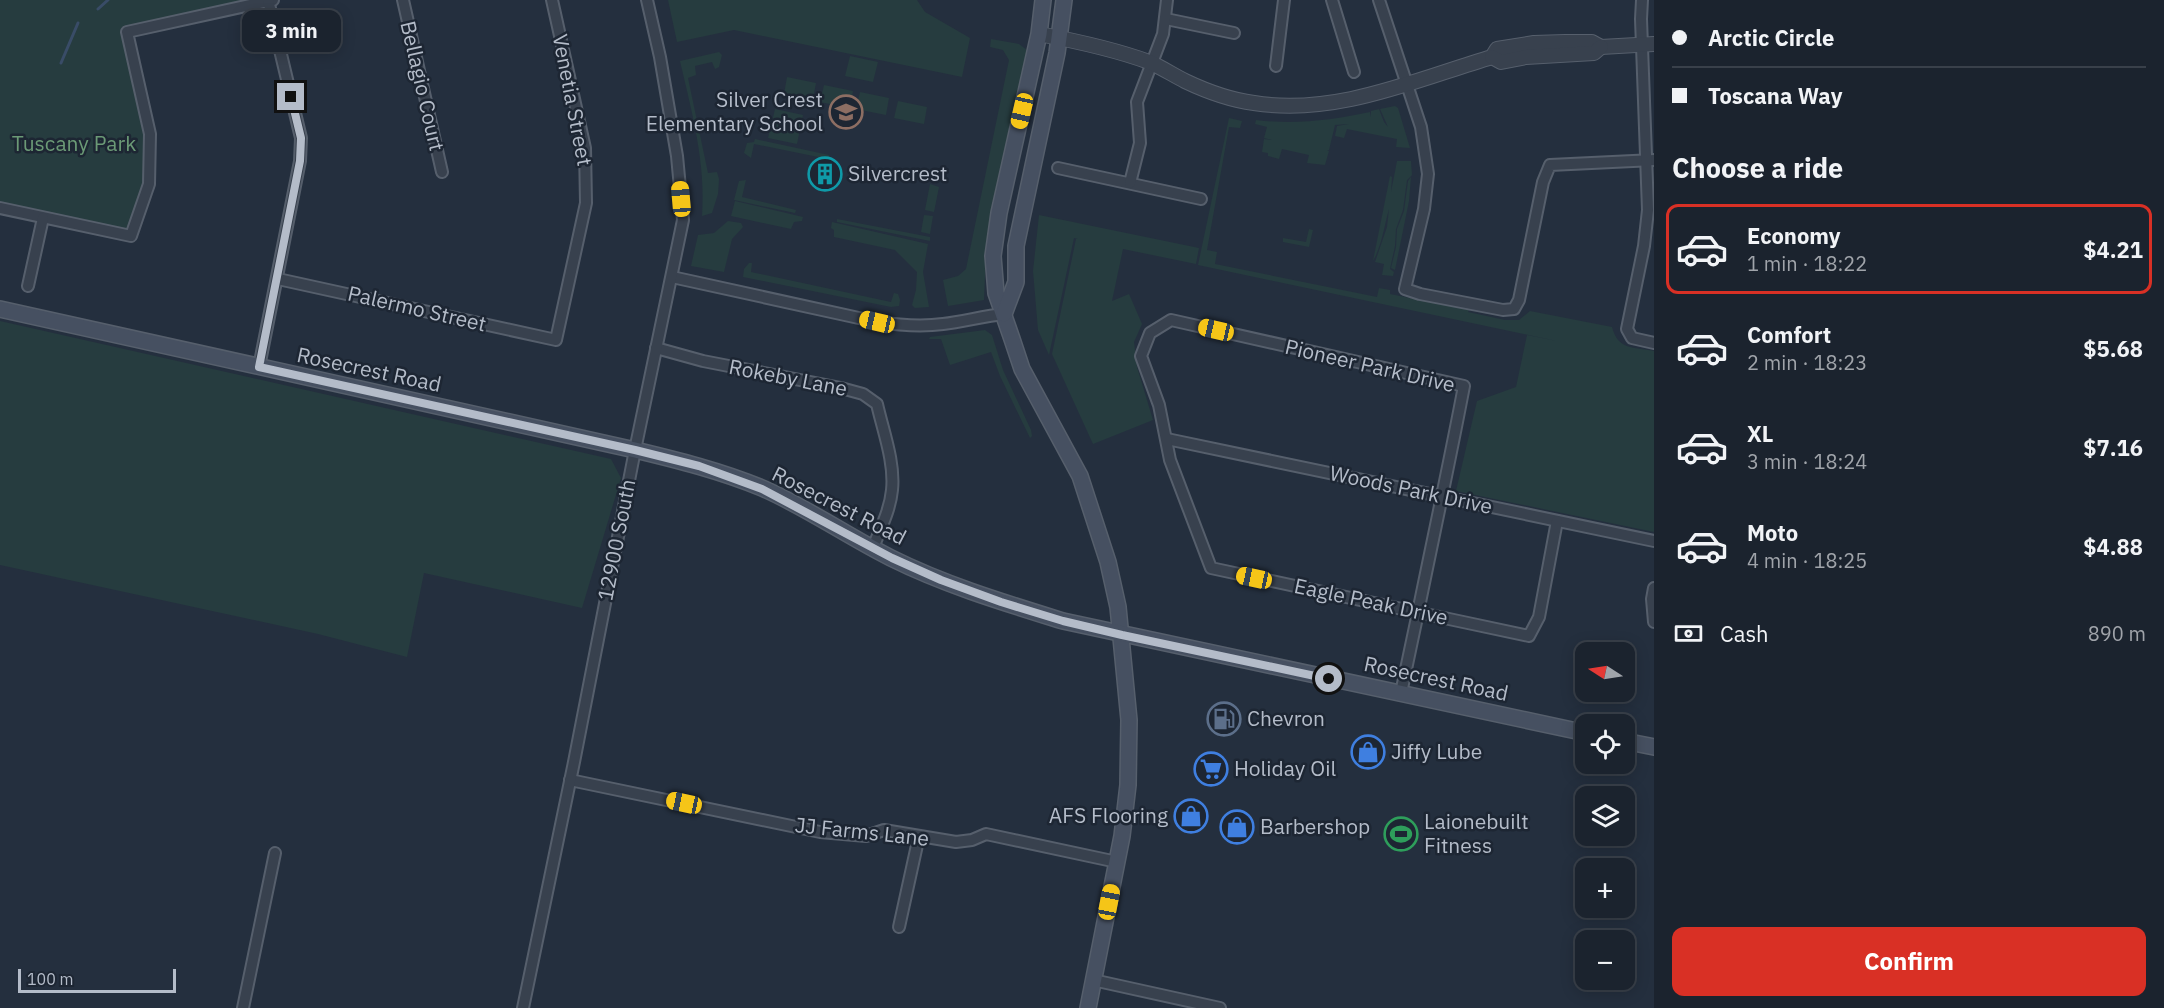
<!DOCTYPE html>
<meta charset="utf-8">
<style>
body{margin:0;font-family:"IBM Plex Sans",sans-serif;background:#282f3a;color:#f1f3f6;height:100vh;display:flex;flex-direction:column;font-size:22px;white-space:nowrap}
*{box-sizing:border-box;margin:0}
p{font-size:20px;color:#a0a4aa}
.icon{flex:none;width:33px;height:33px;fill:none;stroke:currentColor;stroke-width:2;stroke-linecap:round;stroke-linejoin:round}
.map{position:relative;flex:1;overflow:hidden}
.panel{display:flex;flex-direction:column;background:#1b232e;width:510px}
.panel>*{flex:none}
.top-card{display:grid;align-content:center;height:132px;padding:0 18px;background:#1b232e}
.needle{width:39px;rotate:282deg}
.controls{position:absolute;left:1575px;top:642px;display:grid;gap:12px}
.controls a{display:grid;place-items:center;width:60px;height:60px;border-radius:12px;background:#1b232e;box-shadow:0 3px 15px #0003,0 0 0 2px #39404a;font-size:30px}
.scale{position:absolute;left:18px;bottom:15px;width:158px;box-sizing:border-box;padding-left:6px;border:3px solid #b4bcc9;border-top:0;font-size:16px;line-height:21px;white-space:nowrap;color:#b4bcc9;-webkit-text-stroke:4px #1d2633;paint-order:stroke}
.end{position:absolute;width:27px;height:27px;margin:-14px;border:8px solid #b4bcc9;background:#111;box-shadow:0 0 0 3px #111}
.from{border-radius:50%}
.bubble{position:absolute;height:42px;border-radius:12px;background:#1b232e;box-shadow:0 3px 15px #0003,0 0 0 2px #39404a;font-size:20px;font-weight:700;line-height:42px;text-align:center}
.car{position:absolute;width:18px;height:36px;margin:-18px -9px;border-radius:8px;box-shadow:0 0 4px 2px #0007;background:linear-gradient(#f5c518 24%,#345 0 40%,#f5c518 0 76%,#345 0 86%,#f5c518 0)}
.top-card b{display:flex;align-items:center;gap:21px;height:57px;font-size:22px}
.top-card b+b{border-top:2px solid #39404a}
.top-card i{width:15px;height:15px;background:#f1f3f6}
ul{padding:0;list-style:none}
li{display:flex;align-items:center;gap:18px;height:90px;margin:0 12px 9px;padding:0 6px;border:3px solid transparent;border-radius:12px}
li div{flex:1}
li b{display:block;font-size:22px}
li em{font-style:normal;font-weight:700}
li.current{border-color:#d93025}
li>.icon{width:54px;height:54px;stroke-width:1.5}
h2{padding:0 18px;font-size:27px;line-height:72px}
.pay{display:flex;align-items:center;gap:15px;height:66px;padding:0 18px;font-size:22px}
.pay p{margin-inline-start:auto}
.primary-button{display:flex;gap:12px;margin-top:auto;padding:12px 18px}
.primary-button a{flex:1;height:69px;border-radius:12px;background:#d93025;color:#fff;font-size:24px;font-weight:700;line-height:69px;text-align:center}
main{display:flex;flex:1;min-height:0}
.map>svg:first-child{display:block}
.green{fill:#263c3f}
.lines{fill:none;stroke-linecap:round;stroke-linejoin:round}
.stream{stroke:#394c67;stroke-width:3}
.minor-casing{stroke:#565f6c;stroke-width:14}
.tertiary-casing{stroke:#565f6c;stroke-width:16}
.secondary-casing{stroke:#565f6c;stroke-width:18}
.minor{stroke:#38414e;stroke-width:10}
.tertiary{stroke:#38414e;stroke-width:14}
.secondary{stroke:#465061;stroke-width:15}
.route{stroke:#b4bcc9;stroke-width:8}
.labels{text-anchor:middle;stroke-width:5;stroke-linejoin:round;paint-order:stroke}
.street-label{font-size:21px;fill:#b4bcc9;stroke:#1d2633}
.poi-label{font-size:21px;fill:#b4bcc9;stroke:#1d2633;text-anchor:start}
.park-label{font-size:21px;fill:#6b9a76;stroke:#1d2633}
</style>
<main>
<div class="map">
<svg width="1654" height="1008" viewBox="0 0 1654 1008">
<rect width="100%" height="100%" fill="#242f3e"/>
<g class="green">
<path d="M0,0H268L128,32L150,134L149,184L131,236L0,208Z"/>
<path d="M668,0H917L925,12L970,38L962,77L734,30L677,42Z"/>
<path d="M991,39L1019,44L1027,50L997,191L986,253L984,300L948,306L943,280L958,276L966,269L1009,60L1003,50L990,47Z"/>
<path d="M719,52L722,55L719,67L715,69L712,62L695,66L696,75L688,78L708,173L717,172L719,179L718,194L712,213L702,216C706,163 692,113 680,61Z"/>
<path d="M850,56L878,62L873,82L845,76Z"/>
<path d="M787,77L816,83L813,99L784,94Z"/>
<path d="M824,85L853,91L850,108L820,102Z"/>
<path d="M860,92L889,98L886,115L856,109Z"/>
<path d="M898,101L927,107L924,124L894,118Z"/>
<path d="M1395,106L1398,108L1410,148L1396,147L1397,139L1347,129L1344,138L1335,136L1337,126L1349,124L1335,125L1329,150H1327L1329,151L1325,165L1307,163L1309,155L1282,149L1279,159L1268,156V153L1262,152L1264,139L1272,140L1264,138L1267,127L1255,124L1256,120C1296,125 1332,120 1370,112L1371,117V111L1379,109L1384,122L1388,127L1380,109Z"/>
<path d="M775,109L803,115L797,144L768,138Z"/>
<path d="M1229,118L1242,121L1240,128L1229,127L1207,250L1217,252L1215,264L1377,297L1379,288L1390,290V294L1469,310L1468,312L1505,320H1519L1530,311L1612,327C1618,350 1633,347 1654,351V532L1456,491L1477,401L1516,387L1527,335L1557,341L1198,265Z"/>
<path d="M755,139L829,155L828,159L754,144L751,158L744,153L747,143L754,142Z"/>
<path d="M1397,161H1411L1412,175L1407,180L1403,210L1396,229L1395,246L1390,269L1394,272L1393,276L1382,275L1384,264L1375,262L1387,227L1389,209C1384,227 1382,245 1373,261L1390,176L1392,177L1391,192Z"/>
<path d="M1411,177L1409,201L1395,270L1391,268L1396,247L1397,229L1404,211L1408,181Z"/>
<path d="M746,180L742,197L796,210L795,213L734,200L739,181Z"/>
<path d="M930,184L939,187L934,212L925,210Z"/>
<path d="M735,201L803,217L802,221L794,222L791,229L731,216Z"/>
<path d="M924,215L933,216L930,234L921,232Z"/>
<path d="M1039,215L1199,248L1196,264L1123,249L1112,301L1129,294L1142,324L1134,342L1137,367L1153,420L1093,444L1052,354L1076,239H1078L1074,238L1049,355L1038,330L1033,271Z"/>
<path d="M837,219L930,237V241L837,222Z"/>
<path d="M728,221L741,223L743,227L732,239L724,272L691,266L698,235L714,233Z"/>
<path d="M832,222L928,244L923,272L929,307L915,308L912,305L916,290L917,272L895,250L834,237V230L831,228Z"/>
<path d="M1309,229L1313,230L1309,247L1283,242V238L1306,242Z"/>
<path d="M749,263H752L751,272L891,302L894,293L898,294L900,300L899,306L891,307L743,277L744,269Z"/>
<path d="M0,321L611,459L621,478L582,608L424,573L407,657L318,634L0,565Z"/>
<path d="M985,330L992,335L1003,370L1031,430L1032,436L1030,438L1000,376L991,352L950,365L941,339H929L930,337Z"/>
</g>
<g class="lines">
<g class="stream">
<path d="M98,9L108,0"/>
<path d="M61,63L78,23"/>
</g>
<g class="minor-casing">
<g id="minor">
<path d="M403,0L442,172"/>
<path d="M1332,0L1354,72"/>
<path d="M1379,0L1421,127L1428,174L1424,209L1405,289L1420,294L1503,310L1514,309L1519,300L1543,182L1550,165L1654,160"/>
<path d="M1642,0L1641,19L1648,210L1644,246L1627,329L1632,338L1654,343"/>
<path d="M1166,19L1234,33"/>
<path d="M1276,66L1284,0"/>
<path d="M1058,168L1201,199"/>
<path d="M1130,183L1140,143L1137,102L1163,34L1167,0"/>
<path d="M0,208L131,236L149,184L150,134L127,32L273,0"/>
<path d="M672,277L877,322C898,325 921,327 943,324C963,322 983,316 1004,314"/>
<path d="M278,279L556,340L586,203L585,148L552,0"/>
<path d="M28,286L43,218"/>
<path d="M656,348L703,361L841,388L863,394L877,404C883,431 895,462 892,490C890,511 880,529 873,548"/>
<path d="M259,367L300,161L301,138L268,0"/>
<path d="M1167,439L1654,541"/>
<path d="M1654,588L1652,599L1654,622"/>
<path d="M1401,693L1416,622C1432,543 1449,465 1464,386L1171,320L1150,333L1141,356L1159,405L1170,460L1211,568L1402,609C1444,618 1487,627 1529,636L1539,617L1557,521"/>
<path d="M570,780L820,832L866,836L884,830L956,842L972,840L986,834L1117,862"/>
<path d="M899,927L919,836"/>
<path d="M1093,980L1220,1008"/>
<path d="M243,1008L275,853"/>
<path d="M523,1008L574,762L635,450L683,220L677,156L660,57L647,0"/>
</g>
</g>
<g class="tertiary-casing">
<g id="tertiary">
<path d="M1039,34C1076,41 1114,49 1149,62C1161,67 1173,75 1185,81C1206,91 1231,100 1254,103C1336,116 1415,80 1492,57L1497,49L1534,43L1565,42H1592L1601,47L1654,44"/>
<path d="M1492,57L1501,62L1526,57L1594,53L1601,47"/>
</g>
</g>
<g class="secondary-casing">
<g id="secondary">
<path d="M1043,0L1039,34L999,213L993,256L996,293L1012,339L1022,369L1080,476L1108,562L1118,607L1129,720L1128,785L1122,836L1088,1008"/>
<path d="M0,309L635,450C677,460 721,471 762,488C806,507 847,536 891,558C945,585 1005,603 1063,621L1586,733"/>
<path d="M1004,314L1016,282V246L1057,53L1064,0"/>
<path d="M1624,741L1654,747"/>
</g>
</g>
<use href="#minor" class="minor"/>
<use href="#tertiary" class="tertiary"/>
<use href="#secondary" class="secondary"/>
</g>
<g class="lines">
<path class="route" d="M291,97L301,138L300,161L259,367L635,450L699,466L762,489L892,558L941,580L1001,602L1063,621L1122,635L1329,679"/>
</g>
<defs>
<g id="school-ring" transform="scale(1.725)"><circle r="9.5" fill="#1d2633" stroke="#8d6e63" stroke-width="1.5"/><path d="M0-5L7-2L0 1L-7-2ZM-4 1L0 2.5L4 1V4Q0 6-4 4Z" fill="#8d6e63"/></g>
<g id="building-ring" transform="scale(1.725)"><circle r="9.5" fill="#1d2633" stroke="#0f9aa8" stroke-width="1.5"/><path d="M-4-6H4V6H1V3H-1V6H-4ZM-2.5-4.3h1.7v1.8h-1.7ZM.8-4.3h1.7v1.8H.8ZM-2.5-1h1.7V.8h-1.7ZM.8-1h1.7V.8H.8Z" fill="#0f9aa8"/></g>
<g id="fuel-ring" transform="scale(1.725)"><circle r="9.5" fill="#1d2633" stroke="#5c6f8a" stroke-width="1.5"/><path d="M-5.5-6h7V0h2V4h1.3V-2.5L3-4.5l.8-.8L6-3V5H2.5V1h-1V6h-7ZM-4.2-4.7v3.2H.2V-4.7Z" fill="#5c6f8a"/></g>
<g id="shop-ring" transform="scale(1.725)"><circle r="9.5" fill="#1d2633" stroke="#3f7fe0" stroke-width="1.5"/><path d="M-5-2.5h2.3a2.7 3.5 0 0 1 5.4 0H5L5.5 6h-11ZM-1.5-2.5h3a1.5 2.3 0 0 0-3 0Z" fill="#3f7fe0"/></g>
<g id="supermarket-ring" transform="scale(1.725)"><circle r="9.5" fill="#1d2633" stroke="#3f7fe0" stroke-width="1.5"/><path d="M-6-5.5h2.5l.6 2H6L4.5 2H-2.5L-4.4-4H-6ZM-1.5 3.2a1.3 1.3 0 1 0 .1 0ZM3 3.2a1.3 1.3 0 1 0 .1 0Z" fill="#3f7fe0"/></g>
<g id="stadium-ring" transform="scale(1.725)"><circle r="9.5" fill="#1d2633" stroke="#2e9e5b" stroke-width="1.5"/><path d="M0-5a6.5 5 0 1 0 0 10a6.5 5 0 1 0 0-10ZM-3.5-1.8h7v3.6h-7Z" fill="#2e9e5b"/></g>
</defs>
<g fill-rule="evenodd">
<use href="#school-ring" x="846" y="112"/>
<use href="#building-ring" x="825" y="174"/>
<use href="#fuel-ring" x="1224" y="719"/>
<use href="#shop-ring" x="1368" y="752"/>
<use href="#supermarket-ring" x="1211" y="769"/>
<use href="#shop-ring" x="1191" y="816"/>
<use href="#shop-ring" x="1237" y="827"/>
<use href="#stadium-ring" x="1401" y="834"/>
</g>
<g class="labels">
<g class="street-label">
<text transform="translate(422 86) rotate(77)" y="7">Bellagio Court</text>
<text transform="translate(572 100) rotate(79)" y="7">Venetia Street</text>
<text transform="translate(417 309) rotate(13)" y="7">Palermo Street</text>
<text transform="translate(1370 366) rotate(13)" y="7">Pioneer Park Drive</text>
<text transform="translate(369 370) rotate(12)" y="7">Rosecrest Road</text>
<text transform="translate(788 378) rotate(11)" y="7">Rokeby Lane</text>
<text transform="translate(1411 490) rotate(12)" y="7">Woods Park Drive</text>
<text transform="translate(839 506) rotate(27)" y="7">Rosecrest Road</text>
<text transform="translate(617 540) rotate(-79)" y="7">12900 South</text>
<text transform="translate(1371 602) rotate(12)" y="7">Eagle Peak Drive</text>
<text transform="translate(1436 679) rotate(12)" y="7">Rosecrest Road</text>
<text transform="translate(862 832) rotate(6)" y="7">JJ Farms Lane</text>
</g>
<g class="poi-label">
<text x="823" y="107" text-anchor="end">Silver Crest<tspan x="823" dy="24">Elementary School</tspan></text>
<text x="848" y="181">Silvercrest</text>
<text x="1247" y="726">Chevron</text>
<text x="1391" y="759">Jiffy Lube</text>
<text x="1234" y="776">Holiday Oil</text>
<text x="1168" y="823" text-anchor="end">AFS Flooring</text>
<text x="1424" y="829">Laionebuilt<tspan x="1424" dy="24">Fitness</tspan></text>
<text x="1260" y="834">Barbershop</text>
</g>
<g class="park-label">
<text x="74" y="151">Tuscany Park</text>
</g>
</g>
</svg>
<div class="controls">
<a><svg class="needle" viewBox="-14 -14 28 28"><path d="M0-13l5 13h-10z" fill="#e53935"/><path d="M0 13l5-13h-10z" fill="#a0a4aa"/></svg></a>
<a><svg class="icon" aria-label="locate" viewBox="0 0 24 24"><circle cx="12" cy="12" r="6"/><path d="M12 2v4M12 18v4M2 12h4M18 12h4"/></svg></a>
<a><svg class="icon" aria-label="layers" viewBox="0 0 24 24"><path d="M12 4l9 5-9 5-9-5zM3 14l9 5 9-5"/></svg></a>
<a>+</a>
<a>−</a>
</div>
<div class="scale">100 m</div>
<i class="end from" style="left:1329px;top:679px"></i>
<i class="end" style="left:291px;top:97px"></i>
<div class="bubble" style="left:242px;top:10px;width:99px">3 min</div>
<i class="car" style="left:1022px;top:111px;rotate:193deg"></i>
<i class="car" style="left:681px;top:199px;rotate:355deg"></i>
<i class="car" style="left:877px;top:322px;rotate:283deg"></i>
<i class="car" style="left:1216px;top:330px;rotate:283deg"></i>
<i class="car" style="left:1254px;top:578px;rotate:282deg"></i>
<i class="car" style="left:684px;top:803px;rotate:282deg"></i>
<i class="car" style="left:1109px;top:902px;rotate:11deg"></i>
</div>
<section class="panel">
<div class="top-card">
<b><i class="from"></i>Arctic Circle</b>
<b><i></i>Toscana Way</b>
</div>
<h2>Choose a ride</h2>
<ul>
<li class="current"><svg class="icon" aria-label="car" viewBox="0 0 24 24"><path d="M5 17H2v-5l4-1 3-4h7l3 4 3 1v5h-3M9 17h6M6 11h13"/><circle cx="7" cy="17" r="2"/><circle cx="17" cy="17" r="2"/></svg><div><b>Economy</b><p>1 min · 18:22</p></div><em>$4.21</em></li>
<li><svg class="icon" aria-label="car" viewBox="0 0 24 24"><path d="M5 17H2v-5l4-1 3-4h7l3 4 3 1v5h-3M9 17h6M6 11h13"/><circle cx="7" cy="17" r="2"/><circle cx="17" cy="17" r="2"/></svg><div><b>Comfort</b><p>2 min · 18:23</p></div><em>$5.68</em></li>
<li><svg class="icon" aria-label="car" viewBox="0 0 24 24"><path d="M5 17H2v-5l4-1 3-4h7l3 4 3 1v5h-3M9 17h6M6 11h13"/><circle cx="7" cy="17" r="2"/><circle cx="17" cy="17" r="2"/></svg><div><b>XL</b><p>3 min · 18:24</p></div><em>$7.16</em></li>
<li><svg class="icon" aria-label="car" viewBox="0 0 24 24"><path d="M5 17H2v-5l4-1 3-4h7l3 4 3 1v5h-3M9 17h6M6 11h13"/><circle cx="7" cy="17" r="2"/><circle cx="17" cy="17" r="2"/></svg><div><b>Moto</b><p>4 min · 18:25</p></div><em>$4.88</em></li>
</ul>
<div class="pay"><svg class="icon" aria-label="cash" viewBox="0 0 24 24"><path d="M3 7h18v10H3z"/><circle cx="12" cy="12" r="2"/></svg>Cash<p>890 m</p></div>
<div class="primary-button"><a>Confirm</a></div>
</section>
</main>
